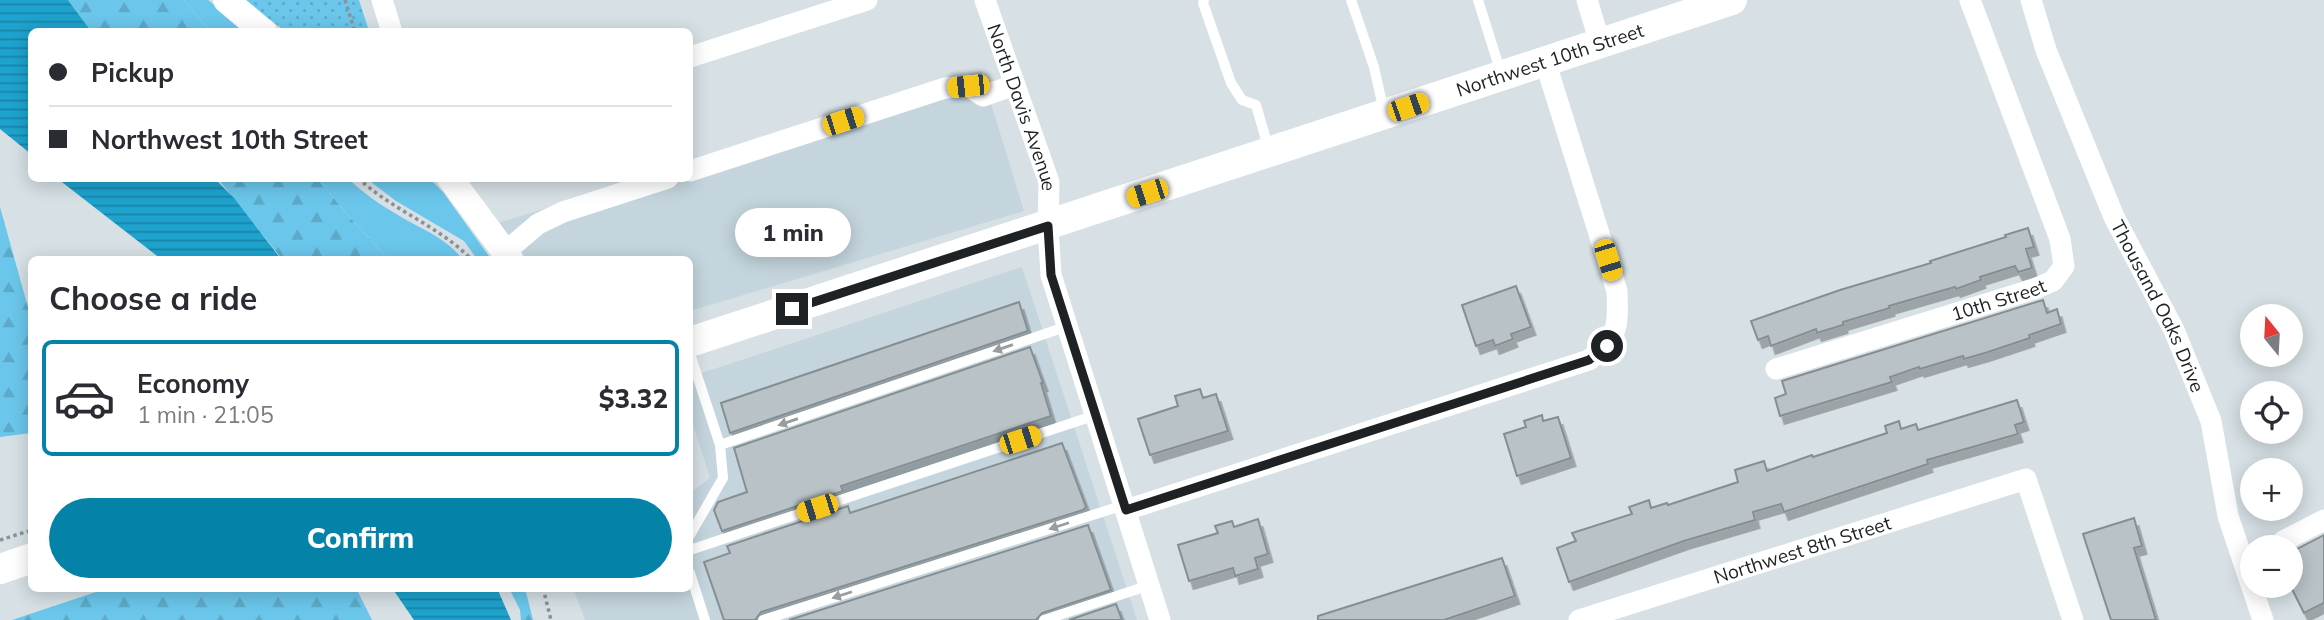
<!DOCTYPE html>
<meta charset="utf-8">
<style>
body{margin:0;font-family:Mulish,sans-serif;background:#f7f7f7;color:#2b2b33;height:100vh;display:flex;flex-direction:column;font-size:26px;white-space:nowrap}
*{box-sizing:border-box;margin:0}
p{font-size:23px;color:#7c7c81}
.icon{flex:none;width:38px;height:38px;fill:none;stroke:currentColor;stroke-width:2;stroke-linecap:round;stroke-linejoin:round}
.map{position:relative;flex:1;overflow:hidden}
.side{position:absolute;left:28px;top:256px;width:665px;height:336px;display:flex;flex-direction:column;background:#fff;border-radius:10px;box-shadow:0 4px 18px #0003}
.side>*{flex:none}
.hud{position:absolute;left:28px;top:28px;width:665px;height:154px;border-radius:10px;box-shadow:0 4px 18px #0003;display:grid;align-content:center;height:154px;padding:0 21px;background:#fff}
.needle{width:46px;rotate:342deg}
.fabs{position:absolute;left:2240px;top:304px;display:grid;gap:14px}
.fabs a{display:grid;place-items:center;width:63px;height:63px;border-radius:50%;background:#fff;box-shadow:0 4px 18px #0003;font-size:35px}
.end{position:absolute;width:32px;height:32px;margin:-16px;border:9px solid #1e2224;background:#fff;box-shadow:0 0 0 4px #fff}
.from{border-radius:50%}
.bubble{position:absolute;height:49px;border-radius:24px;background:#fff;box-shadow:0 4px 18px #0003;font-size:23px;font-weight:800;line-height:49px;text-align:center}
.car{position:absolute;width:21px;height:42px;margin:-21px -10px;border-radius:9px;box-shadow:0 0 5px 2px #0007;background:linear-gradient(#f5c518 24%,#345 0 40%,#f5c518 0 76%,#345 0 86%,#f5c518 0)}
.hud b{display:flex;align-items:center;gap:24px;height:66px;font-size:26px}
.hud b+b{border-top:2px solid #e1e1e2}
.hud i{width:18px;height:18px;background:#2b2b33}
ul{padding:0;list-style:none}
li{display:flex;align-items:center;gap:21px;height:116px;margin:0 14px 10px;padding:0 7px;border:4px solid transparent;border-radius:10px}
li div{flex:1}
li b{display:block;font-size:26px}
li em{font-style:normal;font-weight:800}
li.current{border-color:#0582a7}
li>.icon{width:63px;height:63px;stroke-width:1.5}
h2{padding:0 21px;font-size:32px;line-height:84px}
.cta{display:flex;gap:14px;margin-top:auto;padding:14px 21px}
.cta a{flex:1;height:80px;border-radius:42px;background:#0582a7;color:#fff;font-size:28px;font-weight:800;line-height:80px;text-align:center}
.map>svg:first-child{display:block}
.built{fill:#c4d5dd}
.green{fill:#6bc6eb}
.forest{fill:url(#forest-firs)}
.park{fill:url(#park-dots)}
.water{fill:url(#water-rules)}
.building{fill:#b9c3c7;stroke:#858e92;stroke-width:2;filter:url(#shadow)}
.lines{fill:none;stroke-linecap:round;stroke-linejoin:round}
.path{stroke:#8a9295;stroke-width:3.5;stroke-dasharray:3.5 3.5;stroke-linecap:butt}
.service{stroke:#fff;stroke-width:10}
.minor{stroke:#fff;stroke-width:21}
.tertiary{stroke:#fff;stroke-width:26}
.secondary{stroke:#fff;stroke-width:30}
.oneway{fill:#9a9c9c}
.route{stroke:#1e2224;stroke-width:9}
.labels{text-anchor:middle;stroke-width:6;stroke-linejoin:round;paint-order:stroke}
.street-label{font-size:19px;fill:#1e2224;stroke:#fff}
</style>
<div class="map">
<svg width="2324" height="620" viewBox="0 0 2324 620">
<defs>
<pattern id="forest-firs" width="22" height="20" patternUnits="userSpaceOnUse" patternTransform="scale(1.75)"><rect width="22" height="20" fill="#6bc6eb"/><path d="M5 1l3.5 6h-7zM16 11l3.5 6h-7z" fill="#5caac9"/></pattern>
<pattern id="park-dots" width="8" height="8" patternUnits="userSpaceOnUse" patternTransform="scale(1.75)"><rect width="8" height="8" fill="#6bc6eb"/><path d="M2 2h.1M6 6h.1" fill="none" stroke="#5caac9" stroke-width="1.8" stroke-linecap="round"/></pattern>
<pattern id="water-rules" width="6" height="5" patternUnits="userSpaceOnUse" patternTransform="scale(1.75)"><rect width="6" height="5" fill="#1da3ce"/><path d="M0 2.5h6" fill="none" stroke="#1984a7"/></pattern>
<filter id="shadow"><feDropShadow dx="4.5" dy="8" stdDeviation="0" flood-color="#0004"/></filter>
</defs>
<rect width="100%" height="100%" fill="#d6e0e5"/>
<g class="built">
<path d="M981,71L1024,211L690,311V259H527L498,223L639,179L690,178V163Z"/>
<path d="M1022,267L1137,620H585L573,588H690V493L710,478L690,415V377Z"/>
</g>
<g class="green">
<path d="M184,0H208L249,31H210Z"/>
<path d="M319,179H348C363,192 380,205 398,215C420,229 446,237 462,259H388L345,212Z"/>
<path d="M367,179H430L443,192L491,259H477L464,241L396,201Z"/>
</g>
<g class="forest">
<path d="M68,0H184L210,31H91Z"/>
<path d="M218,179H319L345,212L388,259H282Z"/>
<path d="M0,207L31,318V433L0,437Z"/>
<path d="M108,588H356L372,620H12Z"/>
<path d="M509,588H525L533,620H521L520,610Z"/>
</g>
<path class="park" d="M243,0H359L369,31H285Z"/>
<g class="water">
<path d="M0,0H68L91,31L32,32L31,154L0,129Z"/>
<path d="M58,179H215L234,198L281,259H161Z"/>
<path d="M392,588H497L511,620H414Z"/>
</g>
<g class="building">
<path d="M2028,228L2034,247L2026,249L2032,268L2018,272L2015,266L1980,277L1981,280L1956,289L1955,287L1889,306L1890,308L1843,322V325L1817,333L1816,329L1771,346L1768,336L1758,340L1751,321L1840,290L1931,263L1930,261L2006,237L2005,235Z"/>
<path d="M1516,286L1531,327L1511,334L1513,339L1495,346L1493,340L1476,346L1462,305Z"/>
<path d="M2043,300L2047,313L2057,309L2061,324L2029,335L2030,338L1985,353L1964,359L1963,356L1920,369L1919,367L1890,377L1892,382L1780,416L1775,398L1786,394L1782,381Z"/>
<path d="M1019,302L1028,331L730,433L721,403Z"/>
<path d="M1030,347L1043,383H1041L1051,416L841,486L843,491L722,531L714,510L718,502L747,492L734,448Z"/>
<path d="M1200,389L1203,398L1216,394L1228,431L1150,455L1138,419L1178,406L1175,396Z"/>
<path d="M2017,400L2024,422L2015,425L2018,434L1927,460L1928,464L1784,512L1781,504L1753,512L1755,520L1684,541L1569,582L1557,548L1576,541L1572,533L1632,514L1629,507L1649,500L1651,508L1667,503L1668,505L1738,482L1735,470L1764,461L1767,471L1812,455L1813,457L1887,433L1885,426L1899,421L1901,429L1916,424L1918,430Z"/>
<path d="M1542,415L1543,421L1558,417L1571,458L1517,476L1504,434L1526,427L1524,421Z"/>
<path d="M1062,443L1086,507L1083,510L761,612L755,620H724L704,562L730,553L727,546L848,506L850,513Z"/>
<path d="M2134,518L2142,546L2134,548L2156,620H2111L2083,534Z"/>
<path d="M1258,519L1268,554L1255,558L1258,569L1235,576L1233,568L1189,581L1178,545L1218,533L1215,526L1232,521L1234,527Z"/>
<path d="M1088,525L1111,590L1042,613L1036,620H789Z"/>
<path d="M2324,535V603L2304,613L2291,587V552Z"/>
<path d="M1502,558L1515,596L1465,613L1444,620H1318V616Z"/>
<path d="M1116,604L1122,620H1069Z"/>
</g>
<g class="lines">
<g class="path">
<path d="M345,0L355,32"/>
<path d="M358,178C392,210 439,226 471,259"/>
<path d="M0,540L32,530"/>
<path d="M543,588L551,620"/>
</g>
<g class="service">
<path d="M1204,0L1203,3L1231,83L1242,100L1256,105L1269,150"/>
<path d="M1351,0L1374,67L1384,112"/>
<path d="M1478,0L1501,73"/>
<path d="M690,354L720,445L723,478L690,535"/>
<path d="M720,445L1068,326"/>
<path d="M690,550L1096,415"/>
<path d="M690,573L705,620"/>
<path d="M763,620L1124,505"/>
<path d="M1044,620L1150,585"/>
</g>
<g class="minor">
<path d="M382,0L392,32"/>
<path id="s1" d="M985,0L1049,182L1048,226L1051,275L1160,620"/>
<path d="M1587,0L1600,43"/>
<path id="s2" d="M2031,0L2046,50L2114,217L2174,330L2211,421L2228,516L2263,620"/>
<path d="M690,57L867,0"/>
<path d="M690,171L945,88L968,86L983,96L1015,85"/>
<path d="M505,252L538,224L563,212L668,178"/>
<path id="s3" d="M1776,369L2034,289L2053,281L2064,266L2060,239L1970,0"/>
<path d="M1126,510L1589,360C1619,336 1618,328 1617,291L1545,61"/>
<path d="M2283,541L2324,520"/>
<path id="s4" d="M1579,620L2026,479L2073,620"/>
</g>
<g class="tertiary">
<path d="M226,0L264,32"/>
<path d="M450,178L510,259"/>
</g>
<g class="secondary">
<path id="s5" d="M690,342L1732,0"/>
<path d="M0,569L32,558"/>
</g>
</g>
<defs><path id="oneway-solid" d="M-6-.8H1V-3.2L6.5 0L1 3.2V.8H-6Z" transform="scale(1.75)"/></defs>
<g class="oneway">
<use href="#oneway-solid" transform="translate(1003 348) rotate(161)"/>
<use href="#oneway-solid" transform="translate(788 422) rotate(161)"/>
<use href="#oneway-solid" transform="translate(1059 526) rotate(162)"/>
<use href="#oneway-solid" transform="translate(842 595) rotate(162)"/>
</g>
<g class="lines">
<path class="route" d="M792,309L1048,226L1051,275L1126,510L1589,360L1607,346"/>
</g>
<g class="labels">
<g class="street-label">
<text dy="7" stroke="none"><textPath href="#s5" startOffset="905">Northwest 10th Street</textPath></text>
<text dy="7" stroke="none"><textPath href="#s1" startOffset="114">North Davis Avenue</textPath></text>
<text dy="7" stroke="none"><textPath href="#s3" startOffset="233">10th Street</textPath></text>
<text dy="7" stroke="none"><textPath href="#s2" startOffset="332">Thousand Oaks Drive</textPath></text>
<text dy="7" stroke="none"><textPath href="#s4" startOffset="234">Northwest 8th Street</textPath></text>
</g>
</g>
</svg>
<div class="fabs">
<a><svg class="needle" viewBox="-14 -14 28 28"><path d="M0-13l5 13h-10z" fill="#e53935"/><path d="M0 13l5-13h-10z" fill="#7c7c81"/></svg></a>
<a><svg class="icon" aria-label="locate" viewBox="0 0 24 24"><circle cx="12" cy="12" r="6"/><path d="M12 2v4M12 18v4M2 12h4M18 12h4"/></svg></a>
<a>+</a>
<a>−</a>
</div>
<i class="end from" style="left:1607px;top:346px"></i>
<i class="end" style="left:792px;top:309px"></i>
<div class="bubble" style="left:735px;top:208px;width:116px">1 min</div>
<i class="car" style="left:968px;top:86px;rotate:264deg"></i>
<i class="car" style="left:1408px;top:107px;rotate:71deg"></i>
<i class="car" style="left:843px;top:121px;rotate:72deg"></i>
<i class="car" style="left:1147px;top:193px;rotate:252deg"></i>
<i class="car" style="left:1608px;top:260px;rotate:163deg"></i>
<i class="car" style="left:1020px;top:440px;rotate:72deg"></i>
<i class="car" style="left:817px;top:508px;rotate:252deg"></i>
<div class="hud">
<b><i class="from"></i>Pickup</b>
<b><i></i>Northwest 10th Street</b>
</div>
<section class="side">
<h2>Choose a ride</h2>
<ul>
<li class="current"><svg class="icon" aria-label="car" viewBox="0 0 24 24"><path d="M5 17H2v-5l4-1 3-4h7l3 4 3 1v5h-3M9 17h6M6 11h13"/><circle cx="7" cy="17" r="2"/><circle cx="17" cy="17" r="2"/></svg><div><b>Economy</b><p>1 min · 21:05</p></div><em>$3.32</em></li>
</ul>
<div class="cta"><a>Confirm</a></div>
</section>
</div>
